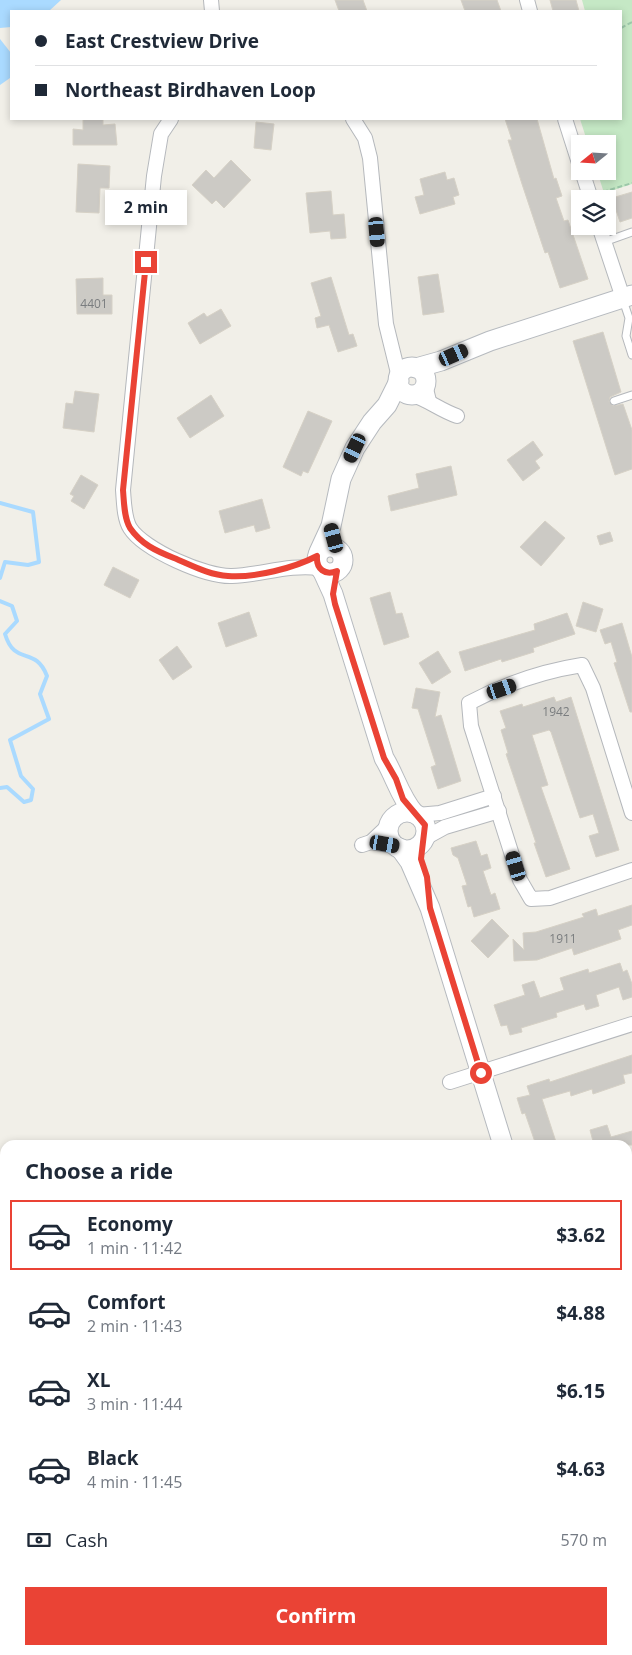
<!DOCTYPE html>
<meta charset="utf-8">
<style>
body{margin:0;font-family:"Open Sans",sans-serif;background:#f6f6f7;color:#1f2937;height:100vh;display:flex;flex-direction:column;font-size:19px;white-space:nowrap}
*{box-sizing:border-box;margin:0}
p{font-size:16px;color:#747a83}
.icon{flex:none;width:28px;height:28px;fill:none;stroke:currentColor;stroke-width:2;stroke-linecap:round;stroke-linejoin:round}
.map{position:relative;flex:1;overflow:hidden}
.side{position:absolute;left:0px;top:1140px;width:632px;height:515px;display:flex;flex-direction:column;background:#fff;border-radius:15px 15px 0 0;box-shadow:0 2px 8px #0003}
.side>*{flex:none}
.top-card{position:absolute;left:10px;top:10px;width:612px;height:110px;border-radius:0px;box-shadow:0 2px 8px #0003;display:grid;align-content:center;height:110px;padding:0 25px;background:#fff}
.needle{width:32px;rotate:252deg}
.buttons{position:absolute;left:571px;top:135px;display:grid;gap:10px}
.buttons a{display:grid;place-items:center;width:45px;height:45px;border-radius:0px;background:#fff;box-shadow:0 2px 8px #0003;font-size:25px}
.end{position:absolute;width:22px;height:22px;margin:-11px;border:6px solid #ea4335;background:#fff;box-shadow:0 0 0 2px #fff}
.from{border-radius:50%}
.bubble{position:absolute;height:35px;border-radius:0px;background:#fff;box-shadow:0 2px 8px #0003;font-size:16px;font-weight:700;line-height:35px;text-align:center}
.car{position:absolute;width:15px;height:30px;margin:-15px -8px;border-radius:6px;box-shadow:0 0 4px 1px #0007;background:linear-gradient(#222 24%,#8ab4d8 0 40%,#222 0 76%,#8ab4d8 0 86%,#222 0)}
.top-card b{display:flex;align-items:center;gap:18px;height:48px;font-size:19px}
.top-card b+b{border-top:1px solid #e0e1e3}
.top-card i{width:12px;height:12px;background:#1f2937}
ul{padding:0;list-style:none}
li{display:flex;align-items:center;gap:15px;height:70px;margin:0 10px 8px;padding:0 15px;border:2px solid transparent;border-radius:0px}
li div{flex:1}
li b{display:block;font-size:19px}
li em{font-style:normal;font-weight:700}
li.current{border-color:#ea4335}
li>.icon{width:45px;height:45px;stroke-width:1.5}
h2{padding:0 25px;font-size:22px;line-height:60px}
.pay{display:flex;align-items:center;gap:12px;height:55px;padding:0 25px;font-size:19px}
.pay p{margin-inline-start:auto}
.cta{display:flex;gap:10px;margin-top:auto;padding:10px 25px}
.cta a{flex:1;height:58px;border-radius:0px;background:#ea4335;color:#fff;font-size:20px;font-weight:700;line-height:58px;text-align:center}
.map>svg:first-child{display:block}
.green{fill:#c5e8c5}
.water{fill:#aadaff}
.lines{fill:none;stroke-linecap:round;stroke-linejoin:round}
.stream{stroke:#aadaff;stroke-width:4}
.building{fill:#cccac5;stroke:#d6d1c6}
.lane-casing{stroke:#b5b8bc;stroke-width:9}
.street-casing{stroke:#b5b8bc;stroke-width:16}
.secondary-casing{stroke:#b6babf;stroke-width:21}
.path{stroke:#9cc7a9;stroke-width:2;stroke-dasharray:5 2.5;stroke-linecap:butt}
.lane{stroke:#fff;stroke-width:7}
.street{stroke:#fff;stroke-width:14}
.secondary{stroke:#fff;stroke-width:19}
.route{stroke:#ea4335;stroke-width:6}
.labels{text-anchor:middle;stroke-width:5;stroke-linejoin:round;paint-order:stroke}
.number-label{font-size:12px;fill:#7a7d7f}
</style>
<div class="map">
<svg width="632" height="1655" viewBox="0 0 632 1655">
<rect width="100%" height="100%" fill="#f1efe8"/>
<path class="green" d="M582,0H632V184L604,193L597,171H608V144H588L580,119H621V11H585Z"/>
<g class="water">
<path d="M0,0H61L49,11H11V27L0,28Z"/>
<path d="M0,39L11,53L10,78L0,85Z"/>
</g>
<g class="lines">
<g class="stream">
<path d="M0,503L33,512L39,562L28,565L5,562L0,578"/>
<path d="M0,601L12,606L17,621L5,634C15,667 35,645 47,676L40,694L49,719L10,740L21,776L33,789L31,800L24,802L7,787L0,788"/>
</g>
</g>
<g class="building">
<path d="M335,0H363L367,11H339Z"/>
<path d="M461,0H497L501,11H465Z"/>
<path d="M550,0H576L579,11H553Z"/>
<path d="M83,119H103V125L115,124L117,145H73V129L83,130Z"/>
<path d="M505,119H537L554,179L556,178L562,196L556,198L564,221L568,220L588,279L560,288L548,252L545,253L522,184L508,140H512Z"/>
<path d="M256,122L274,124L271,150L254,148Z"/>
<path d="M231,160L251,180L224,208L216,200L212,204L192,185L206,170L214,178Z"/>
<path d="M78,164L110,166L109,188H100L99,213L76,212Z"/>
<path d="M445,172L447,180L454,178L459,195L453,197L455,204L420,214L415,197L424,195L420,179Z"/>
<path d="M331,191L333,215L344,214L346,238L331,239L330,231L310,233L306,193Z"/>
<path d="M632,192V218L620,222L612,198Z"/>
<path d="M438,274L444,312L423,315L418,277Z"/>
<path d="M331,277L349,335L353,334L357,346L338,352L329,325L317,328L315,318L321,316L311,283Z"/>
<path d="M103,278V295H112V314H77L76,279Z"/>
<path d="M221,309L231,326L200,344L188,323L204,313L207,317Z"/>
<path d="M603,332L621,392L610,397L609,402L613,406L623,404L632,430V469L615,475L573,341Z"/>
<path d="M75,391L99,394L94,432L63,428L66,403L73,404Z"/>
<path d="M211,395L224,416L190,438L177,418Z"/>
<path d="M308,411L332,421L308,473L303,471L301,476L283,467Z"/>
<path d="M533,441L543,455L535,461L540,468L523,481L507,460Z"/>
<path d="M451,466L457,495L391,511L388,496L419,488L416,474Z"/>
<path d="M81,475L98,485L84,509L71,501L74,496L70,494Z"/>
<path d="M262,499L270,528L256,532L254,525L225,533L219,511Z"/>
<path d="M545,521L565,538L541,566L520,547Z"/>
<path d="M610,532L613,541L600,545L597,536Z"/>
<path d="M113,567L139,580L130,598L104,585Z"/>
<path d="M390,592L396,614L402,613L409,637L384,645L370,598Z"/>
<path d="M583,602L603,609L596,632L576,626Z"/>
<path d="M249,612L257,636L226,647L218,623Z"/>
<path d="M567,613L575,634L533,648L534,652L502,662L501,659L465,671L459,652L535,630L534,624Z"/>
<path d="M622,623L632,657V712H630L614,663L617,662L611,642L605,644L600,630Z"/>
<path d="M177,646L192,667L173,680L159,660Z"/>
<path d="M438,651L451,672L432,684L419,663Z"/>
<path d="M416,688L440,692L435,717L441,715L461,781L438,789L431,767L436,765L418,709L412,708Z"/>
<path d="M554,697L556,702L571,697L619,850L596,857L589,836L599,833L593,814L580,818L551,732L549,730L532,735L548,785L541,787L570,869L546,877L534,843H536L506,754L508,753L501,730L506,728L500,711L522,704L523,707Z"/>
<path d="M476,841L481,856L487,854L491,868L483,871L491,895L495,893L500,909L474,917L471,906L468,907L462,886L467,885L458,858L453,855L451,848Z"/>
<path d="M632,905V925L618,930L621,939L574,955L572,948L537,960L514,961L513,939L524,950L523,933L536,932L584,917L582,914L596,909L598,916Z"/>
<path d="M492,919L509,936L488,958L471,941Z"/>
<path d="M620,963L623,972L627,970L632,984V997L623,1000L619,987L596,995L599,1006L586,1010L584,1004L556,1013L557,1017L521,1028L522,1032L510,1035L507,1025L501,1026L494,1005L525,995L522,985L534,981L540,998L564,990L560,978L588,969L589,973Z"/>
<path d="M632,1055V1073L623,1075L625,1083L593,1094L592,1089L571,1096L570,1091L542,1099L557,1145H536L525,1113L522,1114L517,1098L530,1095L527,1086L549,1079L550,1082Z"/>
<path d="M607,1125L611,1137L632,1131V1145H594L590,1130Z"/>
</g>
<g class="lines">
<g class="lane-casing">
<g id="lane">
<path d="M604,242L632,232"/>
<path d="M623,300L629,318L626,336L632,355"/>
<path d="M614,401L632,395"/>
</g>
</g>
<g class="street-casing">
<g id="street">
<path d="M211,0L212,11"/>
<path d="M527,0L530,11"/>
<path d="M171,119L161,134L154,176L123,490C124,502 124,518 130,528C144,550 206,577 232,576C261,575 289,564 319,568"/>
<path d="M353,119L365,138L370,158L386,324L399,377"/>
<path d="M565,119L580,166"/>
<path d="M582,171L591,199"/>
<path d="M599,226L623,298"/>
<path d="M425,385L429,401"/>
<path d="M413,395C430,401 440,410 457,416"/>
<path d="M632,813L593,688L582,665C544,671 503,685 469,703L471,726L520,880L531,899L550,898L632,870"/>
<path d="M417,815L440,813L494,796"/>
<path d="M425,838L445,827L499,811"/>
<path d="M371,842L397,846"/>
<path d="M362,845L371,842L390,824"/>
<path d="M450,1082L632,1024"/>
</g>
</g>
<g class="secondary-casing">
<g id="secondary">
<circle cx="412" cy="381" r="14"/>
<path d="M416,368L441,361L490,341L632,295"/>
<circle cx="330" cy="560" r="13"/>
<path d="M319,552L331,526L341,479L355,448L372,422L387,405L399,381"/>
<path d="M322,570L333,594L384,758C395,776 400,797 414,813"/>
<circle cx="407" cy="831" r="19"/>
<path d="M400,848L410,862L430,908L503,1145"/>
<path d="M617,1655L618,1650"/>
</g>
</g>
<g class="path">
<path d="M621,28L632,22"/>
<path d="M603,192L632,183"/>
</g>
<use href="#lane" class="lane"/>
<use href="#street" class="street"/>
<use href="#secondary" class="secondary"/>
</g>
<g class="lines">
<path class="route" d="M146,262L123,490C124,502 124,518 130,528C141,544 156,551 174,558C191,565 209,575 228,576C255,578 294,568 317,556C316,569 325,576 337,571L333,594L335,604L384,758L396,779L403,799L425,825L421,859L427,877L430,908L481,1073"/>
</g>
<g class="labels">
<g class="number-label">
<text x="94" y="308">4401</text>
<text x="556" y="716">1942</text>
<text x="563" y="943">1911</text>
</g>
</g>
</svg>
<div class="buttons">
<a><svg class="needle" viewBox="-14 -14 28 28"><path d="M0-13l5 13h-10z" fill="#e53935"/><path d="M0 13l5-13h-10z" fill="#747a83"/></svg></a>
<a><svg class="icon" aria-label="layers" viewBox="0 0 24 24"><path d="M12 4l9 5-9 5-9-5zM3 14l9 5 9-5"/></svg></a>
</div>
<i class="end from" style="left:481px;top:1073px"></i>
<i class="end" style="left:146px;top:262px"></i>
<div class="bubble" style="left:105px;top:190px;width:82px">2 min</div>
<i class="car" style="left:377px;top:232px;rotate:175deg"></i>
<i class="car" style="left:454px;top:355px;rotate:66deg"></i>
<i class="car" style="left:355px;top:448px;rotate:205deg"></i>
<i class="car" style="left:334px;top:538px;rotate:345deg"></i>
<i class="car" style="left:502px;top:689px;rotate:71deg"></i>
<i class="car" style="left:385px;top:844px;rotate:100deg"></i>
<i class="car" style="left:516px;top:866px;rotate:343deg"></i>
<div class="top-card">
<b><i class="from"></i>East Crestview Drive</b>
<b><i></i>Northeast Birdhaven Loop</b>
</div>
<section class="side">
<h2>Choose a ride</h2>
<ul>
<li class="current"><svg class="icon" aria-label="car" viewBox="0 0 24 24"><path d="M5 17H2v-5l4-1 3-4h7l3 4 3 1v5h-3M9 17h6M6 11h13"/><circle cx="7" cy="17" r="2"/><circle cx="17" cy="17" r="2"/></svg><div><b>Economy</b><p>1 min · 11:42</p></div><em>$3.62</em></li>
<li><svg class="icon" aria-label="car" viewBox="0 0 24 24"><path d="M5 17H2v-5l4-1 3-4h7l3 4 3 1v5h-3M9 17h6M6 11h13"/><circle cx="7" cy="17" r="2"/><circle cx="17" cy="17" r="2"/></svg><div><b>Comfort</b><p>2 min · 11:43</p></div><em>$4.88</em></li>
<li><svg class="icon" aria-label="car" viewBox="0 0 24 24"><path d="M5 17H2v-5l4-1 3-4h7l3 4 3 1v5h-3M9 17h6M6 11h13"/><circle cx="7" cy="17" r="2"/><circle cx="17" cy="17" r="2"/></svg><div><b>XL</b><p>3 min · 11:44</p></div><em>$6.15</em></li>
<li><svg class="icon" aria-label="car" viewBox="0 0 24 24"><path d="M5 17H2v-5l4-1 3-4h7l3 4 3 1v5h-3M9 17h6M6 11h13"/><circle cx="7" cy="17" r="2"/><circle cx="17" cy="17" r="2"/></svg><div><b>Black</b><p>4 min · 11:45</p></div><em>$4.63</em></li>
</ul>
<div class="pay"><svg class="icon" aria-label="cash" viewBox="0 0 24 24"><path d="M3 7h18v10H3z"/><circle cx="12" cy="12" r="2"/></svg>Cash<p>570 m</p></div>
<div class="cta"><a>Confirm</a></div>
</section>
</div>
